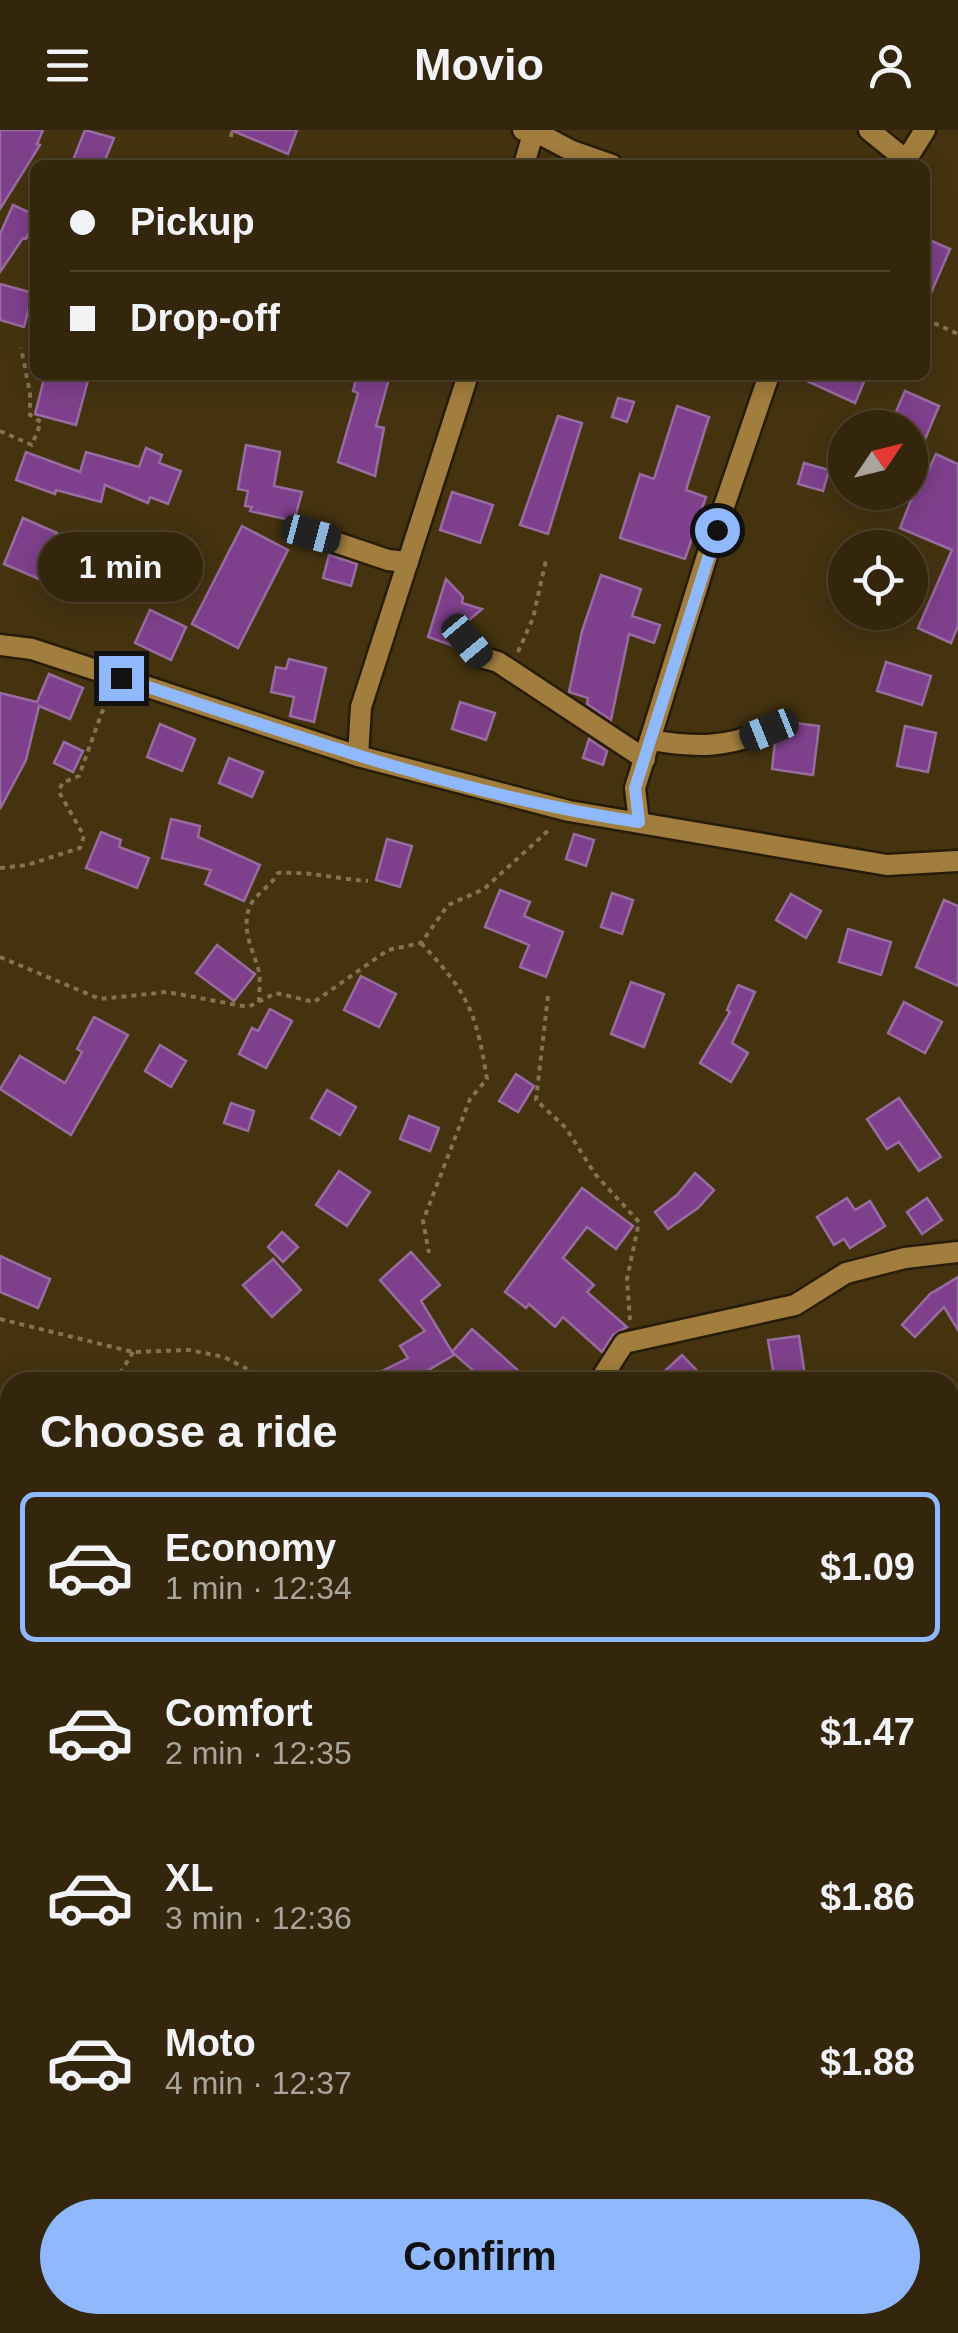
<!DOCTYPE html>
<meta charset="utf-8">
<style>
body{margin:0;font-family:Helvetica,sans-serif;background:#3c2e15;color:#f1f3f6;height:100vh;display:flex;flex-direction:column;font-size:38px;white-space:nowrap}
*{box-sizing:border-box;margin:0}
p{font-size:32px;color:#a9a59d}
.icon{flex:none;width:55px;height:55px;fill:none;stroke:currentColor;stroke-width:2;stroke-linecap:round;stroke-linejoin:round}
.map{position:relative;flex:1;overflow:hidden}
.details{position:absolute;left:0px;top:1242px;width:960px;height:962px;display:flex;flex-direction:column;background:#34260c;border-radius:30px 30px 0 0;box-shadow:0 5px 25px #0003,0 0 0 2px #4e432d}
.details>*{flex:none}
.banner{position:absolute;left:30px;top:30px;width:900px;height:220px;border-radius:15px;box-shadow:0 5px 25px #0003,0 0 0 2px #4e432d;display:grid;align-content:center;height:220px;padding:0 40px;background:#34260c}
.needle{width:65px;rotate:55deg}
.controls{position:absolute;left:828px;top:280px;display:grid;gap:20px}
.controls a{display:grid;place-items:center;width:100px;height:100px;border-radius:50%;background:#34260c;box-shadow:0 5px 25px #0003,0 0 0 2px #4e432d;font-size:50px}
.end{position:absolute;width:45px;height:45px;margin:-22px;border:12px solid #8fb8fd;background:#111;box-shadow:0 0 0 5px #111}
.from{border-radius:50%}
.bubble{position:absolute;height:70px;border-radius:35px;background:#34260c;box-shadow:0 5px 25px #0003,0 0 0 2px #4e432d;font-size:32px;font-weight:600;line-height:70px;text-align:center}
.car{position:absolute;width:30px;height:60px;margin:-30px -15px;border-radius:12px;box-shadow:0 0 8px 2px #0007;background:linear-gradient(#222 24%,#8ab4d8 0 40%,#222 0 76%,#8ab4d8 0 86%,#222 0)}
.banner b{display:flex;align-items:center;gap:35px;height:95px;font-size:38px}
.banner b+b{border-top:2px solid #4e432d}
.banner i{width:25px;height:25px;background:#f1f3f6}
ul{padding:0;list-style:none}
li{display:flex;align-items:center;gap:30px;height:150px;margin:0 20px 15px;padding:0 20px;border:5px solid transparent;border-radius:15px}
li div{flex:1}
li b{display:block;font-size:38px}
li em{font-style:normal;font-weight:600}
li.selected{border-color:#8fb8fd}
li>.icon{width:90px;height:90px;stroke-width:1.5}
h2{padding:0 40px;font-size:45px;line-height:120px}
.cta{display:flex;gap:20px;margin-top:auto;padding:20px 40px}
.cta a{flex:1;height:115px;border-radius:60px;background:#8fb8fd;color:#111;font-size:40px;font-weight:600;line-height:115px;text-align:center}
header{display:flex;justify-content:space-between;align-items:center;height:130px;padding:0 40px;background:#34260c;font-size:45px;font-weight:600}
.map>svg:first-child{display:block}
.building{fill:#7e408c;stroke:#986ca1;stroke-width:2.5}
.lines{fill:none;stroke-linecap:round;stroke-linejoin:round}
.street-casing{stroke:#271c07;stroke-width:25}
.path{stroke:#847251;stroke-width:4;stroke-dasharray:5 5;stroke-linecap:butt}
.street{stroke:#a27e3e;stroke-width:20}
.route{stroke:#8fb8fd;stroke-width:12}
</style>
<header><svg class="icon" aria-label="menu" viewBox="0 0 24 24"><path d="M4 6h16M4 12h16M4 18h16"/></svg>Movio<svg class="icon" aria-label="person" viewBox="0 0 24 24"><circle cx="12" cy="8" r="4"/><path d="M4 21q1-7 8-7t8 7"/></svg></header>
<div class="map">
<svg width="958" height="2203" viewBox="0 0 958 2203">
<rect width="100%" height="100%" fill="#453310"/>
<g class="building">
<path d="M0,0H43L37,14L40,15L0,79Z"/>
<path d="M85,0L114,8L103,35H71Z"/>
<path d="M231,0H297L288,24Z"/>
<path d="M13,75L35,85V90L26,109L23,108L0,142V104Z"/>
<path d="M925,108L950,119L925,177Z"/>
<path d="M0,154L33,163L24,197L0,190Z"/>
<path d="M45,245H70L88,250L76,295L35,284Z"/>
<path d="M357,245H390L376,296L384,298L375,346L338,332L358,263L353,261Z"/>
<path d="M794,245H867L855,273Z"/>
<path d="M905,261L939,276L923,314L910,309V298H889Z"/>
<path d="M618,268L634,272L627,292L612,287Z"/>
<path d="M677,276L709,287L686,360L706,367L685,429L620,408L640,344L654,349Z"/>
<path d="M558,286L582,293L548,404L520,395Z"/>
<path d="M246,315L280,322L274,356L302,362L294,391L250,381L252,377L245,376L248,361L238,359Z"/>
<path d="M146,318L162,325L159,333L181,341L168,374L150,367L148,373L105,355L101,372L56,360L55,364L16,350L26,322L80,342L86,322L139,337Z"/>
<path d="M936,324L958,334V496L951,513L918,498L952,420L900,398L915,360L919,361Z"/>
<path d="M804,333L829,340L823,361L798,354Z"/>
<path d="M452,362L493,375L480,413L440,400Z"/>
<path d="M23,388L57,403L39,449L4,434Z"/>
<path d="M242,396L288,420L238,518L192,494Z"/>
<path d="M329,425L357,434L351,456L323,448Z"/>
<path d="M601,445L641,459L632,486L660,495L654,513L629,504L611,590L587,574L588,568L569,562L582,501Z"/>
<path d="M446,449L463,467L462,473L482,479L469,490L466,498L457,501L454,516L428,507Z"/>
<path d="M150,480L186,497L171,530L135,513Z"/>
<path d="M289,529L326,538L314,592L290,586L294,567L271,562L276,537L286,539Z"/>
<path d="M886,532L931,546L922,575L877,561Z"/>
<path d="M49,544L83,558L70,589L39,576L26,630L0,679V563L37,572Z"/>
<path d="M460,572L495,583L486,610L452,599Z"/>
<path d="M779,591L819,596L813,645L772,639L775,612L783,601Z"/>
<path d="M160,594L195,609L182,641L147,627Z"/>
<path d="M905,596L936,603L928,642L897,636Z"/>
<path d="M589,609L607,621L603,635L583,628Z"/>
<path d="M64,612L83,621L73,642L54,633Z"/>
<path d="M229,628L263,642L252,667L219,653Z"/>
<path d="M171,689L200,696L198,707L260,735L244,771L205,754L211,740L162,728Z"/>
<path d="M101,702L121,710L119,717L149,728L137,758L86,738Z"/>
<path d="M574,704L594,710L586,736L566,729Z"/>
<path d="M387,709L412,716L400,757L376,750Z"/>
<path d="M500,760L530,772L524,786L563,802L546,847L520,837L529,815L485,797Z"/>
<path d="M612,763L633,770L622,804L601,797Z"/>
<path d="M791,764L821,781L806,808L776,790Z"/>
<path d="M944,770L958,776V856L916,837Z"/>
<path d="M848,799L891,812L881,845L839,832Z"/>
<path d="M217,815L255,844L234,871L196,843Z"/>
<path d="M361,846L396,864L379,897L344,880Z"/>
<path d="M631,852L664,864L644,917L611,904Z"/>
<path d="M738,855L755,862L732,913L748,923L731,952L700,933L730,882L727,880Z"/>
<path d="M904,872L942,892L925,923L888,903Z"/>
<path d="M270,879L292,891L266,938L239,924L252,898L258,901Z"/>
<path d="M94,887L128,905L71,1005L0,959L20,926L65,953L82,922L77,919Z"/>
<path d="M160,915L186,931L171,957L145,941Z"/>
<path d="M516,944L534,956L518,982L499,971Z"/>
<path d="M327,960L356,977L340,1005L311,988Z"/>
<path d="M899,968L941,1027L919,1041L899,1012L887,1019L867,989Z"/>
<path d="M231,973L254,981L248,1001L224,993Z"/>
<path d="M409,986L439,998L430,1021L400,1009Z"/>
<path d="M339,1041L370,1062L347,1096L316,1075Z"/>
<path d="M695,1043L714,1060L698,1078L668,1099L655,1082L677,1065Z"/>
<path d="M582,1058L633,1096L616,1119L587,1097L563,1128L594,1155L587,1162L627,1197L613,1205L602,1222L563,1187L555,1197L529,1174L526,1178L505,1162Z"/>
<path d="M847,1068L855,1080L870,1071L885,1096L850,1118L844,1109L834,1115L817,1087Z"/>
<path d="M927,1068L942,1090L922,1104L907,1082Z"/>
<path d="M282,1102L298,1117L283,1132L268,1117Z"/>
<path d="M411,1122L440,1155L421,1171L454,1225L408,1252H360L408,1228L400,1216L425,1201L380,1150Z"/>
<path d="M0,1126L50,1149L38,1178L0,1162Z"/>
<path d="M273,1129L301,1160L272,1187L243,1155Z"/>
<path d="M958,1147V1200L944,1177L915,1207L902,1195L930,1164Z"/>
<path d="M472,1199L531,1252H486L452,1222Z"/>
<path d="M799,1206L806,1252H775L768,1210Z"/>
<path d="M682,1225L708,1252H653Z"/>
</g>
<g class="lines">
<g class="street-casing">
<g id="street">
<path d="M523,0L534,1L572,21L612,35"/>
<path d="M869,0L906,30"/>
<path d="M524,35L534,0"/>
<path d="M903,35L925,0"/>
<path d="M311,404L388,430L408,432"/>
<path d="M467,511L481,527L498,532L645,629"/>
<path d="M0,515L32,519L358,626L569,681L887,735L958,731"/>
<path d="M650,610C698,618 724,618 769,600"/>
<path d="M358,626L361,577L468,245"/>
<path d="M639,692L635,658L706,429L769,245"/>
<path d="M599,1252L624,1213L795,1175L846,1143L905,1128L958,1122"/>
<path d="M950,1436L958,1423"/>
<path d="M653,2195L667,2203"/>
<path d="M588,2203L626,2195"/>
<path d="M841,2203L844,2195"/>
</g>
</g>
<g class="path">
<path d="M231,7L232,0"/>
<path d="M925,189L958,204"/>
<path d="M0,301L32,315L41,292L30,285V263L21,218"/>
<path d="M518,522L533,488L546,430"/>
<path d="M0,738L27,735L80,718L84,706L59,662L62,653L79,646L102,582L113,566"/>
<path d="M421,813C468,863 476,881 487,949L470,969L423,1091L429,1123"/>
<path d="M0,827L100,869L167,862L248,877L276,863L314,872L388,820L421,813L448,775L484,759L551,698"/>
<path d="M548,866L536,970L566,998L595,1044L639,1092L627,1149L630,1190"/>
<path d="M259,872C259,862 261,848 258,838C252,818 240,796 251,774C258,762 270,757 278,743C309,741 337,749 368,751"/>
<path d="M0,1189L133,1222L189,1220L224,1227L261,1246"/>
<path d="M115,1252L133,1222"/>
<path d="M0,1477L10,1479"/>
<path d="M0,1840L6,1827H10"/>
<path d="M0,1948L10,1944"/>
<path d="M0,2068H1"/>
</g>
<use href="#street" class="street"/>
</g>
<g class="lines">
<path class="route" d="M121,548C291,604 462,666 639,692L635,658L717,400"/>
</g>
</svg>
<div class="controls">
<a><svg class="needle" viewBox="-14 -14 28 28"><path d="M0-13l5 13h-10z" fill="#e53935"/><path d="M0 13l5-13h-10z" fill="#a9a59d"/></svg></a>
<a><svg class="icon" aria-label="locate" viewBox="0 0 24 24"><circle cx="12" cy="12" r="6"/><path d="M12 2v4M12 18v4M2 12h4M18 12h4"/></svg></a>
</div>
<i class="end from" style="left:717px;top:400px"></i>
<i class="end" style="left:121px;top:548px"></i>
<div class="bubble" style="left:38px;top:402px;width:165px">1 min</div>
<i class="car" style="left:311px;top:404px;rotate:105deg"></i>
<i class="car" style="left:467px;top:511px;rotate:140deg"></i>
<i class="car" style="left:769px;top:600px;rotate:248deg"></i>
<div class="banner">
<b><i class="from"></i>Pickup</b>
<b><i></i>Drop-off</b>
</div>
<section class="details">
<h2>Choose a ride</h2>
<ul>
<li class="selected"><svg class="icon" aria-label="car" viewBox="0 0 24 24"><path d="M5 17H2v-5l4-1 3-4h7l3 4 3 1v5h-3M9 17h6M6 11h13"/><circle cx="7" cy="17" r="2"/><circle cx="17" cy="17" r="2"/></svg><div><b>Economy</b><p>1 min · 12:34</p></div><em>$1.09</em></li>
<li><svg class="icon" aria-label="car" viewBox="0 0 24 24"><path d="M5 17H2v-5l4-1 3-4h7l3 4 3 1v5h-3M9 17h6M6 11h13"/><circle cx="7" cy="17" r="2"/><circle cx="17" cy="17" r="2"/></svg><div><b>Comfort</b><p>2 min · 12:35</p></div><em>$1.47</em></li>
<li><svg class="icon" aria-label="car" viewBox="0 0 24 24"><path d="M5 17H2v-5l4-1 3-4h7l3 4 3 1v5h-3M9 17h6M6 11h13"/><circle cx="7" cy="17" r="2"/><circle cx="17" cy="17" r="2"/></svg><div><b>XL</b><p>3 min · 12:36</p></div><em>$1.86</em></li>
<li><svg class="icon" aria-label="car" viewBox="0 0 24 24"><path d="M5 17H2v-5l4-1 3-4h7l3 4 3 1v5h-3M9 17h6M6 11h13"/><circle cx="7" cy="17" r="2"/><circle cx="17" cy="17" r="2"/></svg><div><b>Moto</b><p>4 min · 12:37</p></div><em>$1.88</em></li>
</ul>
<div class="cta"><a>Confirm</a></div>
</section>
</div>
